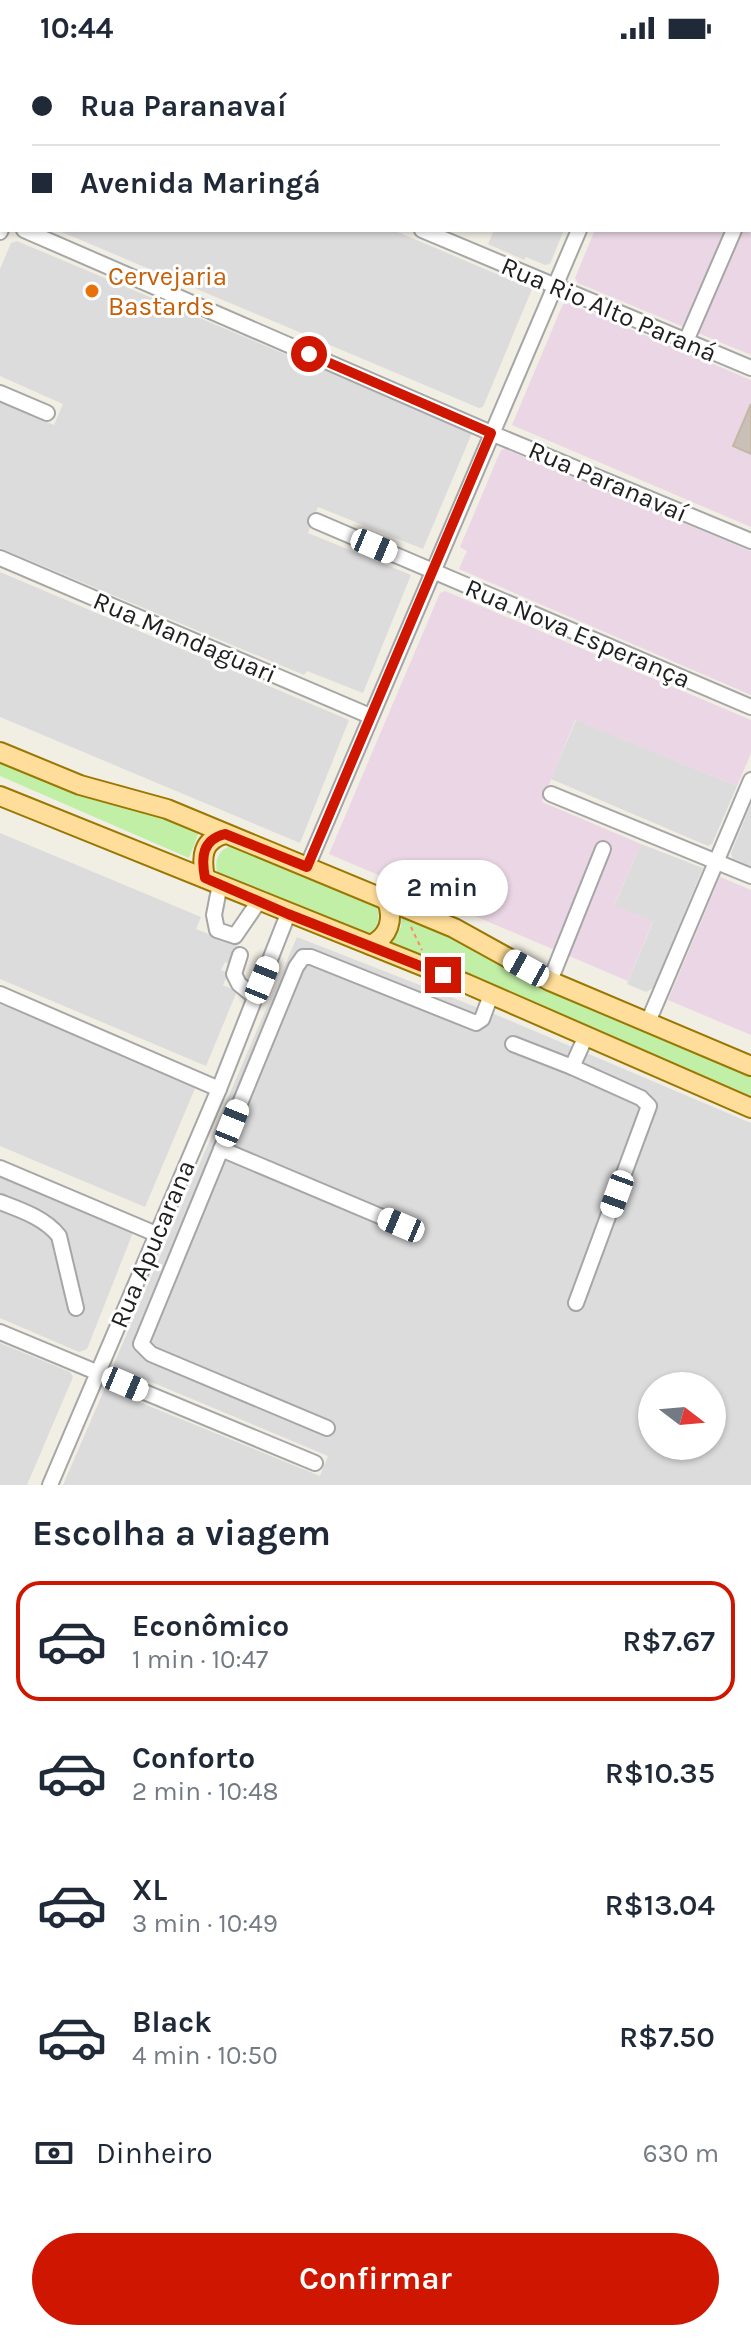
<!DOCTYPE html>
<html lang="pt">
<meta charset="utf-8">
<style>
body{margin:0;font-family:Karla,sans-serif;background:#f2f2f3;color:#1f2937;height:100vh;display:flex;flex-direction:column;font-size:30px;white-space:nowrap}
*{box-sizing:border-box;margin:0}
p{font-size:26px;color:#747a83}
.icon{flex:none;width:44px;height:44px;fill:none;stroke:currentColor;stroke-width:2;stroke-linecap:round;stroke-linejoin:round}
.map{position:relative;height:1429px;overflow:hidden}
.drawer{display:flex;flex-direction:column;background:#fff;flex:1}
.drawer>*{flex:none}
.top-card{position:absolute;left:0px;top:0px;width:752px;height:176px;box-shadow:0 2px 6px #0004;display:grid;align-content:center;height:176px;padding:0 32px;background:#fff}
.needle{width:52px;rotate:106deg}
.buttons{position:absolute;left:638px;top:1316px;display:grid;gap:16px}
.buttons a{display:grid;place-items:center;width:88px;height:88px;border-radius:50%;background:#fff;box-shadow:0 2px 6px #0004;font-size:40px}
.end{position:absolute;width:36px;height:36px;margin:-18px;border:10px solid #ce1600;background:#fff;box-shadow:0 0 0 4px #fff}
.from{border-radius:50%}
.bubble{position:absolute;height:56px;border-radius:28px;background:#fff;box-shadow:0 2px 6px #0004;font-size:26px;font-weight:600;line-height:56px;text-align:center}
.car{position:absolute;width:24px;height:48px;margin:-24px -12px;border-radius:10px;box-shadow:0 0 6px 2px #0007;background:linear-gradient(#fff 24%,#345 0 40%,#fff 0 76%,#345 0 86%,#fff 0)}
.top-card b{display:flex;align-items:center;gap:28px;height:76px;font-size:30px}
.top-card b+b{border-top:2px solid #e0e1e3}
.top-card i{width:20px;height:20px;background:#1f2937}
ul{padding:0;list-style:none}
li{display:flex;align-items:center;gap:24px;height:120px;margin:0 16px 12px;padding:0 16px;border:4px solid transparent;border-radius:24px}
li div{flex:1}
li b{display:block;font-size:30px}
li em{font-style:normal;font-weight:600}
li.current{border-color:#ce1600}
li>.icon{width:72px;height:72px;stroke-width:1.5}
h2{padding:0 32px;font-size:36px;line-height:96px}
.pay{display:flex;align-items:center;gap:20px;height:88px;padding:0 32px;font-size:30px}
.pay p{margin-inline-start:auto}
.action{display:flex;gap:16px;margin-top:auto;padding:16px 32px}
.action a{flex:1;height:92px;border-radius:48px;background:#ce1600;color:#fff;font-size:32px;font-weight:600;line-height:92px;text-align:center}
.status{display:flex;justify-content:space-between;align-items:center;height:56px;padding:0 40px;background:#fff;direction:ltr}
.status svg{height:22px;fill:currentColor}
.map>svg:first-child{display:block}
.residential{fill:#dddcdc;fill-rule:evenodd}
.industrial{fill:#ead6e4}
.grass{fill:#c2efa6}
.building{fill:#c9c1b7;stroke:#c4b6a5;stroke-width:2}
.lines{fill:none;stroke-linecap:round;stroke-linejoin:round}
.minor-casing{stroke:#a6a6a6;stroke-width:18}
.major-casing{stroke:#9a7700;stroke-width:22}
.path{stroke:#ff8767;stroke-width:2;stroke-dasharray:4 4;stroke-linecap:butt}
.minor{stroke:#fff;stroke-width:14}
.major{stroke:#ffde9b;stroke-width:18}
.route{stroke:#ce1600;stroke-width:10}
.food-dot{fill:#e8710a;stroke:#fff;stroke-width:3}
.labels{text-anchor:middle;stroke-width:6;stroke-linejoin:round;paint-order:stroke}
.food-label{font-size:26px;fill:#c56008;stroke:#fff;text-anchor:start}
.street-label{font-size:26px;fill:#1f1f1f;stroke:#fff}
</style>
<div class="status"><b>10:44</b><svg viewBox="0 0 49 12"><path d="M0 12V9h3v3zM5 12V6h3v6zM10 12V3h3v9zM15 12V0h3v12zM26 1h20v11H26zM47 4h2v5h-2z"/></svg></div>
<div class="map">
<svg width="751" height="1429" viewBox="0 0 751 1429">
<rect width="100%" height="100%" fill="#f1eee4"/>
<g class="residential">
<path d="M57,174H393L532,233L483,351L479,352Z"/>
<path d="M494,174H564L550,208L545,209L526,201L524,204L488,188Z"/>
<path d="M17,185L472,377L423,493L318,451L308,477L411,519L363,637L307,615L304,619L0,492V346L54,369L63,348L0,320V213L11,187Z"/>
<path d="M0,516L349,664L300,787L0,661Z"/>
<path d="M576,664L737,730L712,788L708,790L551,723Z"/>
<path d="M751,748V810L732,802L731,797Z"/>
<path d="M0,777L201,861L196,873L240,891L232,909L225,906L221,914L228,917L223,929L237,935L206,1010L0,923Z"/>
<path d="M641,788L703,812L653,932L646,936L627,928L653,866L614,850Z"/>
<path d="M297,881L499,960L751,1067V1429H63L105,1332L320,1420L328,1400L113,1310ZM652,1330H712V1390H652Z"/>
<path d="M0,948L196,1030L145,1151L0,1090Z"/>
<path d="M0,1118L131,1174L132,1179L87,1293L79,1296L0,1262Z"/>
<path d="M0,1287L70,1316L73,1321L27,1429H0Z"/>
</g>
<g class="industrial">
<path d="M48,0H568L567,2Z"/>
<path d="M738,0H751V299L578,227L575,222L595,174H750V2H737Z"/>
<path d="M568,247L751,324V471L512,369L563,248Z"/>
<path d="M505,393L751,495V639L459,513L467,495L460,491L501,394Z"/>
<path d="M445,535L751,664V697L737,730L575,664L542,746L641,788L614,849L653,865L628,925L329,798L440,537Z"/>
<path d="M720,821L751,834V979L668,944Z"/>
</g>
<g class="grass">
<path d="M0,704L200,773L189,802L0,720Z"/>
<path d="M234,789L376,849C381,862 378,873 365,880L218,818C213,804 219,792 234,789Z"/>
<path d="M402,860L451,880L546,931L751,1019V1040L392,887L401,871Z"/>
</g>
<path class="building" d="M751,348V398L733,390Z"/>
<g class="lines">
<g class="minor-casing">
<g id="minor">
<path d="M10,0L15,2"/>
<path d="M72,2L73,0"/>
<path d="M186,2L187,0"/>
<path d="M289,2L290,0"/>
<path d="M650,2L651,0"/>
<path d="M750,136L751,133"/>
<path d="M24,174L491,377L751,485"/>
<path d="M422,174L751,312"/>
<path d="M0,176L2,171"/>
<path d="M686,285L734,174"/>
<path d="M0,337L47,357"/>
<path d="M316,465L751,651"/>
<path d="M0,502L370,660"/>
<path d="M551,738L751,820"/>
<path d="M307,811L579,174"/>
<path d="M220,828L214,859L217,874L235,880L259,845"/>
<path d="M240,899L234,918L239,928L255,941"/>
<path d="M550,925L603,793"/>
<path d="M0,938L219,1033"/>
<path d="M648,966L751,724"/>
<path d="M513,988L572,1011"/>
<path d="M221,1093L401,1169"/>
<path d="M0,1112L156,1178"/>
<path d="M0,1146C21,1154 45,1162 59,1180L76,1252"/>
<path d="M576,1247L649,1050L641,1042L572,1011L586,980"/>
<path d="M0,1276L315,1407"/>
<path d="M327,1372L151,1298L141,1288L296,911L303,901H311L476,967L482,963L491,939"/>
<path d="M50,1429L219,1033L288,858"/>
</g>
</g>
<g class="major-casing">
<g id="major">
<path d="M0,696L80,729L167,753L454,872L550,925L751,1010"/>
<path d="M0,740L467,928L751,1052"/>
<path d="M205,822C201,801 202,784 225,778"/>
<path d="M371,889C389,880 394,864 387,845"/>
</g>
</g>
<path class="path" d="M411,871L422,894"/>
<use href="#minor" class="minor"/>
<use href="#major" class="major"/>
</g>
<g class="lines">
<path class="route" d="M309,298L491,377L307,811L225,778C202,784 201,801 205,822L288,858L443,919"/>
</g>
<circle class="food-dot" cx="92" cy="235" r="8"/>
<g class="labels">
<g class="food-label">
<text x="108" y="229">Cervejaria<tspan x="108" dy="30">Bastards</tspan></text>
</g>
<g class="street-label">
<text transform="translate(609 253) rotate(23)" y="9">Rua Rio Alto Paraná</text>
<text transform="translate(608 425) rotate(23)" y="9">Rua Paranavaí</text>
<text transform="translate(578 577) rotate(23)" y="9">Rua Nova Esperança</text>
<text transform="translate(185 581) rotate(23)" y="9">Rua Mandaguari</text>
<text transform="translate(152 1188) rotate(-67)" y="9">Rua Apucarana</text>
</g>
</g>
</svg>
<div class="buttons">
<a><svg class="needle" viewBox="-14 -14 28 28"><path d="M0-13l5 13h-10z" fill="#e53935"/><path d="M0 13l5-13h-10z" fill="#747a83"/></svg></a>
</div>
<i class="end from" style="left:309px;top:298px"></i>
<i class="end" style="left:443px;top:919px"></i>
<div class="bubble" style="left:376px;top:804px;width:132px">2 min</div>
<i class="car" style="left:374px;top:490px;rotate:113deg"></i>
<i class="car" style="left:526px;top:912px;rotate:299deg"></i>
<i class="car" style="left:262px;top:924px;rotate:22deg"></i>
<i class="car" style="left:232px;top:1067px;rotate:22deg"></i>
<i class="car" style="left:617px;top:1138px;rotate:200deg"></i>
<i class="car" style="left:401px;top:1169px;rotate:293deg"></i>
<i class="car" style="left:125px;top:1328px;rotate:113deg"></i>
<div class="top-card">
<b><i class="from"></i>Rua Paranavaí</b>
<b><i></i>Avenida Maringá</b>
</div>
</div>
<section class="drawer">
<h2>Escolha a viagem</h2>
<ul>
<li class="current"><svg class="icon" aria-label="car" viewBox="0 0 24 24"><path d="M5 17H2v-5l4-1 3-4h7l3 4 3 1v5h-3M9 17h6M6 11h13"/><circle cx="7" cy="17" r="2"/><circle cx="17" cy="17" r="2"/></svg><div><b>Econômico</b><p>1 min · 10:47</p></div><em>R$7.67</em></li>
<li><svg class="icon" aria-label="car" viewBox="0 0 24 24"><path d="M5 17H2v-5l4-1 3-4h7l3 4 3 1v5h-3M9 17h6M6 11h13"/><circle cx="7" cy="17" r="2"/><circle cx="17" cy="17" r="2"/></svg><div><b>Conforto</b><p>2 min · 10:48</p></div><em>R$10.35</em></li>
<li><svg class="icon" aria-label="car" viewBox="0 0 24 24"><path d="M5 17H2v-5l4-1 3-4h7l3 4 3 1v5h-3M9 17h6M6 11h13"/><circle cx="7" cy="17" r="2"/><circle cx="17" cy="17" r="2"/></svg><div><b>XL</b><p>3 min · 10:49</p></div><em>R$13.04</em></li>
<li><svg class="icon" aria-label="car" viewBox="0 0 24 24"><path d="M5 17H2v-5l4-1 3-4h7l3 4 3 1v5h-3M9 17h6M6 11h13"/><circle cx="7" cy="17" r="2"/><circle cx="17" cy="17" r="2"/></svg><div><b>Black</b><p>4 min · 10:50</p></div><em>R$7.50</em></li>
</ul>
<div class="pay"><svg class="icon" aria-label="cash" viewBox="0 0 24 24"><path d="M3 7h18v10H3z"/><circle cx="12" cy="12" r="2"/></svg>Dinheiro<p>630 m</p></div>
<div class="action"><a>Confirmar</a></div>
</section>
